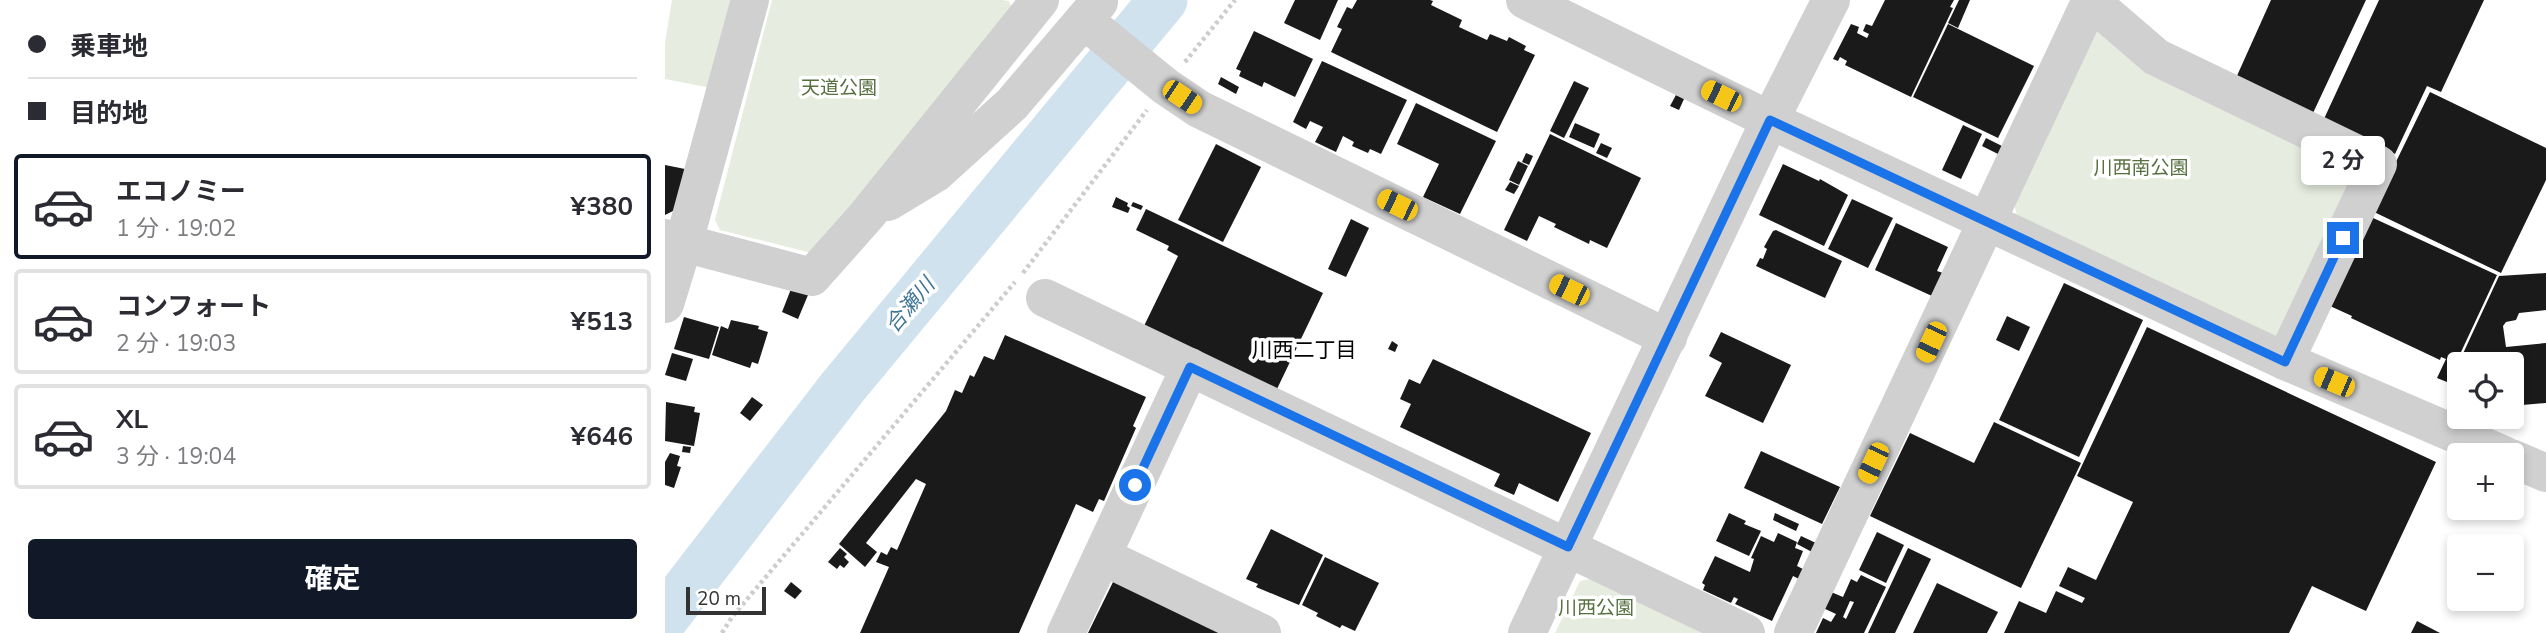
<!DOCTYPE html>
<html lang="ja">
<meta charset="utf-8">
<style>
body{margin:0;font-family:"Nunito Sans","Noto Sans JP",sans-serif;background:#f2f2f3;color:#2b2b33;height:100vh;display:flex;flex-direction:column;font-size:26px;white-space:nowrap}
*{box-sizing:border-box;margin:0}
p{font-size:23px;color:#7c7c81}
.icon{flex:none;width:38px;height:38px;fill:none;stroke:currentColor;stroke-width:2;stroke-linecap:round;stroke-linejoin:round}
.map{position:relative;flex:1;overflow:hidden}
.panel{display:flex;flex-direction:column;background:#fff;width:665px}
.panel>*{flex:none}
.banner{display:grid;align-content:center;height:154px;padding:0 28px;background:#fff}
.buttons{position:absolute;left:1782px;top:352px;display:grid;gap:14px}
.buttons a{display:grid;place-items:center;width:77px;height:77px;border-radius:7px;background:#fff;box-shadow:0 4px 10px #0003;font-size:35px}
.scale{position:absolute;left:21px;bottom:18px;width:80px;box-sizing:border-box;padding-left:7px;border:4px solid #333;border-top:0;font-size:19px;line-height:24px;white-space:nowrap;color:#333;-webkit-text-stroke:5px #fff;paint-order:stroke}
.end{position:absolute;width:32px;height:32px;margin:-16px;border:9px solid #1a73e8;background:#fff;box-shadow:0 0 0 4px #fff}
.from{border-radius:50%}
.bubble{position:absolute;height:49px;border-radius:7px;background:#fff;box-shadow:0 4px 10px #0003;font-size:23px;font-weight:700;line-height:49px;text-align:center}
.car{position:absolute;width:21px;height:42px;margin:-21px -10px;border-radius:9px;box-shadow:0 0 5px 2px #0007;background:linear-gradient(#f5c518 24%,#345 0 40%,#f5c518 0 76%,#345 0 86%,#f5c518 0)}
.banner b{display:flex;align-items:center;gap:24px;height:66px;font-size:26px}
.banner b+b{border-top:2px solid #e1e1e2}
.banner i{width:18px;height:18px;background:#2b2b33}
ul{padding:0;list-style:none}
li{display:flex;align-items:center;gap:21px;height:105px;margin:0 14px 10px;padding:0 14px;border:4px solid #e1e1e2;border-radius:7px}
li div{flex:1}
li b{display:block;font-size:26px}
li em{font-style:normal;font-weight:700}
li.active{border-color:#111827}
li>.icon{width:63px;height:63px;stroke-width:1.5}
.primary-button{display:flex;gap:14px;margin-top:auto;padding:14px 28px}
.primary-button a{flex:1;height:80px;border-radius:7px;background:#111827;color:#fff;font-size:28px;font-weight:700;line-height:80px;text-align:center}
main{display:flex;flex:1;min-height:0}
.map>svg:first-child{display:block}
.green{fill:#e6ecdf}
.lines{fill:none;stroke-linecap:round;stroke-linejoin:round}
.river{stroke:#cfe2ee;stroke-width:49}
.building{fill:#1a1a1a;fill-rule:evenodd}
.path{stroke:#cdcdcd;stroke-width:4.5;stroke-dasharray:3.5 3.5;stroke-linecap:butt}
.minor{stroke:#d0d0d0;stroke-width:38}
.route{stroke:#1a73e8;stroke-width:9}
.labels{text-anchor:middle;stroke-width:7;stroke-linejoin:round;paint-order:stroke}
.park-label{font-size:19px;fill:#56703f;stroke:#fff}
.water-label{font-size:21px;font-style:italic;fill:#3f7597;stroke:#fff}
.neighbourhood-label{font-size:21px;fill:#000;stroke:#fff}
</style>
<main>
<section class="panel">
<div class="banner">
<b><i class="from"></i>乗車地</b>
<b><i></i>目的地</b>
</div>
<ul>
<li class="active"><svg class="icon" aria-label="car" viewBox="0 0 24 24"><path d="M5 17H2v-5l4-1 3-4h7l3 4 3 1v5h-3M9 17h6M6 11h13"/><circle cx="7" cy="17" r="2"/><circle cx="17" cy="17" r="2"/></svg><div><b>エコノミー</b><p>1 分 · 19:02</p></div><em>¥380</em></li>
<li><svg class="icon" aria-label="car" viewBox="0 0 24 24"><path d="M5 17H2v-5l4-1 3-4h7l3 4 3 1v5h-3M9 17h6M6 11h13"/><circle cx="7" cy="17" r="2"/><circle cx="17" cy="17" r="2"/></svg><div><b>コンフォート</b><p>2 分 · 19:03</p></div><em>¥513</em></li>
<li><svg class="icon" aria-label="car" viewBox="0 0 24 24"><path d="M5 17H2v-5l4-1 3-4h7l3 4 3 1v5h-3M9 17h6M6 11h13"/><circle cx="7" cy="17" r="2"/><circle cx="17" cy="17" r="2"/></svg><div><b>XL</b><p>3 分 · 19:04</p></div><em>¥646</em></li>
</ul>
<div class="primary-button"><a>確定</a></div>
</section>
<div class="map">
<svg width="1881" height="633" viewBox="0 0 1881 633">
<rect width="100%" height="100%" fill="#fff"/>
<g class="green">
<path d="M7,0H69L46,88L0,79V43Z"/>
<path d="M107,0H337L344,1L348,12L151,254L55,230L50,220Z"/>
<path d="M1436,24L1694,163L1620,341L1353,218L1349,205Z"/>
<path d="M930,578L1047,633H890L915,581Z"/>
</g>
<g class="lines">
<path class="river" d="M0,617L177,388L498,0"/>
</g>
<g class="building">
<path d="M630,0H673L655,40L619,23Z"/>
<path d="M692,0H765L768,1L766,5L797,20L794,27L822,40L825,34L842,41L844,37L861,46L859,50L870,55L832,132L666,52L677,29L672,27L682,7L687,9Z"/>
<path d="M1220,0H1289L1285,7L1288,8L1246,97L1180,65L1182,61L1175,57L1173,61L1168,59L1186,24L1194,27L1192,33L1202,38L1204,34L1198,31L1201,24L1207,26Z"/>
<path d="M1294,0H1305L1293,28L1283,23Z"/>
<path d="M1606,0H1701L1648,113L1571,78Z"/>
<path d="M1714,0H1819L1776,92L1762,86L1730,154L1658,121Z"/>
<path d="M1283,24L1369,66L1333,138L1248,97Z"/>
<path d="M589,31L648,59L630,97L599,82L597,87L574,76L576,71L571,69Z"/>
<path d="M657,61L742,100L716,154L705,149L703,153L687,146L689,142L678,136L671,152L650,142L658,127L645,121L641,129L628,122Z"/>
<path d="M556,77L574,87L571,94L553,84Z"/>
<path d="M909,81L924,88L899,138L885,131Z"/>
<path d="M1765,92L1881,148V180L1836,273L1707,211Z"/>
<path d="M1011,95L1019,99L1014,110L1005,106Z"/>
<path d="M751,103L831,141L795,214L758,197L774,164L732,144Z"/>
<path d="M910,123L935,134L929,148L904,137Z"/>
<path d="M1298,125L1317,134L1296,179L1277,170Z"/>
<path d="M885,134L976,178L942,248L925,240L924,244L889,227L891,224L874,216L862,241L839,230Z"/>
<path d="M1321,138L1339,147L1335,155L1317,146Z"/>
<path d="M936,143L947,148L942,158L931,153Z"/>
<path d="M551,144L596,167L558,242L513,220Z"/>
<path d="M861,153L868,156L864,165L857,162Z"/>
<path d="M853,161L863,166L854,185L844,180Z"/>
<path d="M1118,164L1154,181L1155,179L1183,195L1159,246L1094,215Z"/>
<path d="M0,165L20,169L10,210L0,215Z"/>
<path d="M845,182L854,186L849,194L840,190Z"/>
<path d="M451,197L463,203L462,206L465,208L463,213L447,207Z"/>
<path d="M1187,199L1228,218L1203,268L1163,249Z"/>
<path d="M468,202L478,206L476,210L466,206Z"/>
<path d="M481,209L658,293L612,389L479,326L513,256L502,250L504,246L471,230Z"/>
<path d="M1706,217L1832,275L1782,382L1772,378L1781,359L1776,357L1775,360L1686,318L1687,316L1665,306Z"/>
<path d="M686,219L704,228L681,277L663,269Z"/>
<path d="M1231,223L1283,247L1272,271L1278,273L1267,296L1210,270Z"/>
<path d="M1111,230L1177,261L1160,298L1091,266L1095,258L1098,259L1102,249L1099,247L1108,231Z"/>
<path d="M1881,273V310L1854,313L1851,320L1841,322L1838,326L1841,347L1881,343V403L1846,406V364H1794V387L1782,388L1834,276Z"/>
<path d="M1399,283L1478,320L1414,457L1334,420Z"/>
<path d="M126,289L143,295L133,319L117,312Z"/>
<path d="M1342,316L1365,327L1354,351L1331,340Z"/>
<path d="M19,317L54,327L44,359L9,349Z"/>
<path d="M66,320L94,326L93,329L103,332L93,364L87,362L85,368L47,355L56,326L63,329Z"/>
<path d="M1482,327L1771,462L1701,611L1647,586L1624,633H1339L1354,601L1381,613L1391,591L1417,603L1420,598L1394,586L1403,567L1431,580L1468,502L1412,476Z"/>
<path d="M1056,332L1126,365L1098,423L1040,396L1057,363L1044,356Z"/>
<path d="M340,335L481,397L468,426L471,428L439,501L434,499L428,512L411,504L354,633H195L224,567L211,562L216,552L222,555L226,547L232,550L261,484L251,479L201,543L212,552L200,567L174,544L281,411L290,390L297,393L305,375L309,377L319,356L329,360Z"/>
<path d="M727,341L733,345L730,352L723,349Z"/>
<path d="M7,353L28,359L21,381L0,375Z"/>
<path d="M768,359L926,433L893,502L854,483L849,495L829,486L835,474L735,427L746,404L735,399L744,379L755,384Z"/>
<path d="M87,397L98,405L85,421L75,413Z"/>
<path d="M1,402L30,407L29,412L35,413L29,446L0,441Z"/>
<path d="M1813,418L1821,419L1819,432L1810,431Z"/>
<path d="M1329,422L1416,463L1356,588L1205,516L1245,433L1309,463Z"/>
<path d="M18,446L26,447L25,453L17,452Z"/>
<path d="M1096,451L1175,487L1157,524L1079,488Z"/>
<path d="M5,453L15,456L12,466L16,467L9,488L0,485V462Z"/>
<path d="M1064,513L1081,521L1079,524L1096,531L1084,556L1051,541Z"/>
<path d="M1110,513L1134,524L1131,531L1108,520Z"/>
<path d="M606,529L658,555L634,605L591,587L593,584L581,579Z"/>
<path d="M1212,532L1239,545L1221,583L1194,570Z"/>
<path d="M1113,533L1132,542L1130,548L1138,551L1132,566L1138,569L1134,579L1128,576L1107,621L1070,604L1073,599L1069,597L1066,603L1038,590L1040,585L1037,583L1050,556L1085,572L1089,559L1086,558L1096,536L1109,542Z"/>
<path d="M1136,536L1151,543L1147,552L1132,544Z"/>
<path d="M175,548L182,554L179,557L184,562L179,568L175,565L172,569L163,562Z"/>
<path d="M1243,548L1266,559L1230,633H1203Z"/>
<path d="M660,557L714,583L690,631L677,625L675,628L651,616L653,613L637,605Z"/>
<path d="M1196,575L1221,587L1199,633H1151L1158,618L1166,622L1171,614L1158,608L1166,592L1178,597L1186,579L1192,582ZM1185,601L1189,602L1181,619L1178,617Z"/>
<path d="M449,580L557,633H423Z"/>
<path d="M126,582L137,591L130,599L119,591Z"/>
<path d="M1272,583L1333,612L1322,633H1248Z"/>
<path d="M1752,621L1775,633H1746Z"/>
</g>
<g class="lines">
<g class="path">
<path d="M520,62L570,0"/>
<path d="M358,273L482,110"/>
<path d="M57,633L67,617L350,282"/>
</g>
<g class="minor">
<path d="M860,0L1105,120L1620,361L1839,455"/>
<path d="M1426,1L1491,57L1713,164L1620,361"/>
<path d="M420,21L500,86L534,109L1003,338"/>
<path d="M223,202L271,173L347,104L434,2"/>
<path d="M0,238L147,277L202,215L375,0"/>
<path d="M380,298L1081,633"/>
<path d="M0,304L19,242L85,0"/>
<path d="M1846,458L1881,473"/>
<path d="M437,556L597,633"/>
<path d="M401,633L525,367"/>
<path d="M862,633L1105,120L1166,0"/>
<path d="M1128,633L1426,0"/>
</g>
</g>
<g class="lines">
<path class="route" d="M470,485L525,367L903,547L1105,120L1620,362L1678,238"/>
</g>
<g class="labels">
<g class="park-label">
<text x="174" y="94">天道公園</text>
<text x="1476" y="174">川西南公園</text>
<text x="931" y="614">川西公園</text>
</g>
<g class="water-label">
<text transform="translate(245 305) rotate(-50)" y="7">合瀬川</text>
</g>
<g class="neighbourhood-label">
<text x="639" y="357">川西二丁目</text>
</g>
</g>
</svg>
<div class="buttons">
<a><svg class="icon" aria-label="locate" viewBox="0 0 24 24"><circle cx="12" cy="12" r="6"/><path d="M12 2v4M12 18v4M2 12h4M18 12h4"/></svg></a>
<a>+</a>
<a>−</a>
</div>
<div class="scale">20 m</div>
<i class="end from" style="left:470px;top:485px"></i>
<i class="end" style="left:1678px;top:238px"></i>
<div class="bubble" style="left:1636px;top:136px;width:84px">2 分</div>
<i class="car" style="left:1056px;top:96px;rotate:296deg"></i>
<i class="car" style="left:517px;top:97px;rotate:124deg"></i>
<i class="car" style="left:732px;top:205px;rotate:296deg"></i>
<i class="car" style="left:904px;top:290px;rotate:296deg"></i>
<i class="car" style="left:1266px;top:342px;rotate:205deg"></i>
<i class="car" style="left:1669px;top:382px;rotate:293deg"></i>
<i class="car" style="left:1208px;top:463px;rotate:205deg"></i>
</div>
</main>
